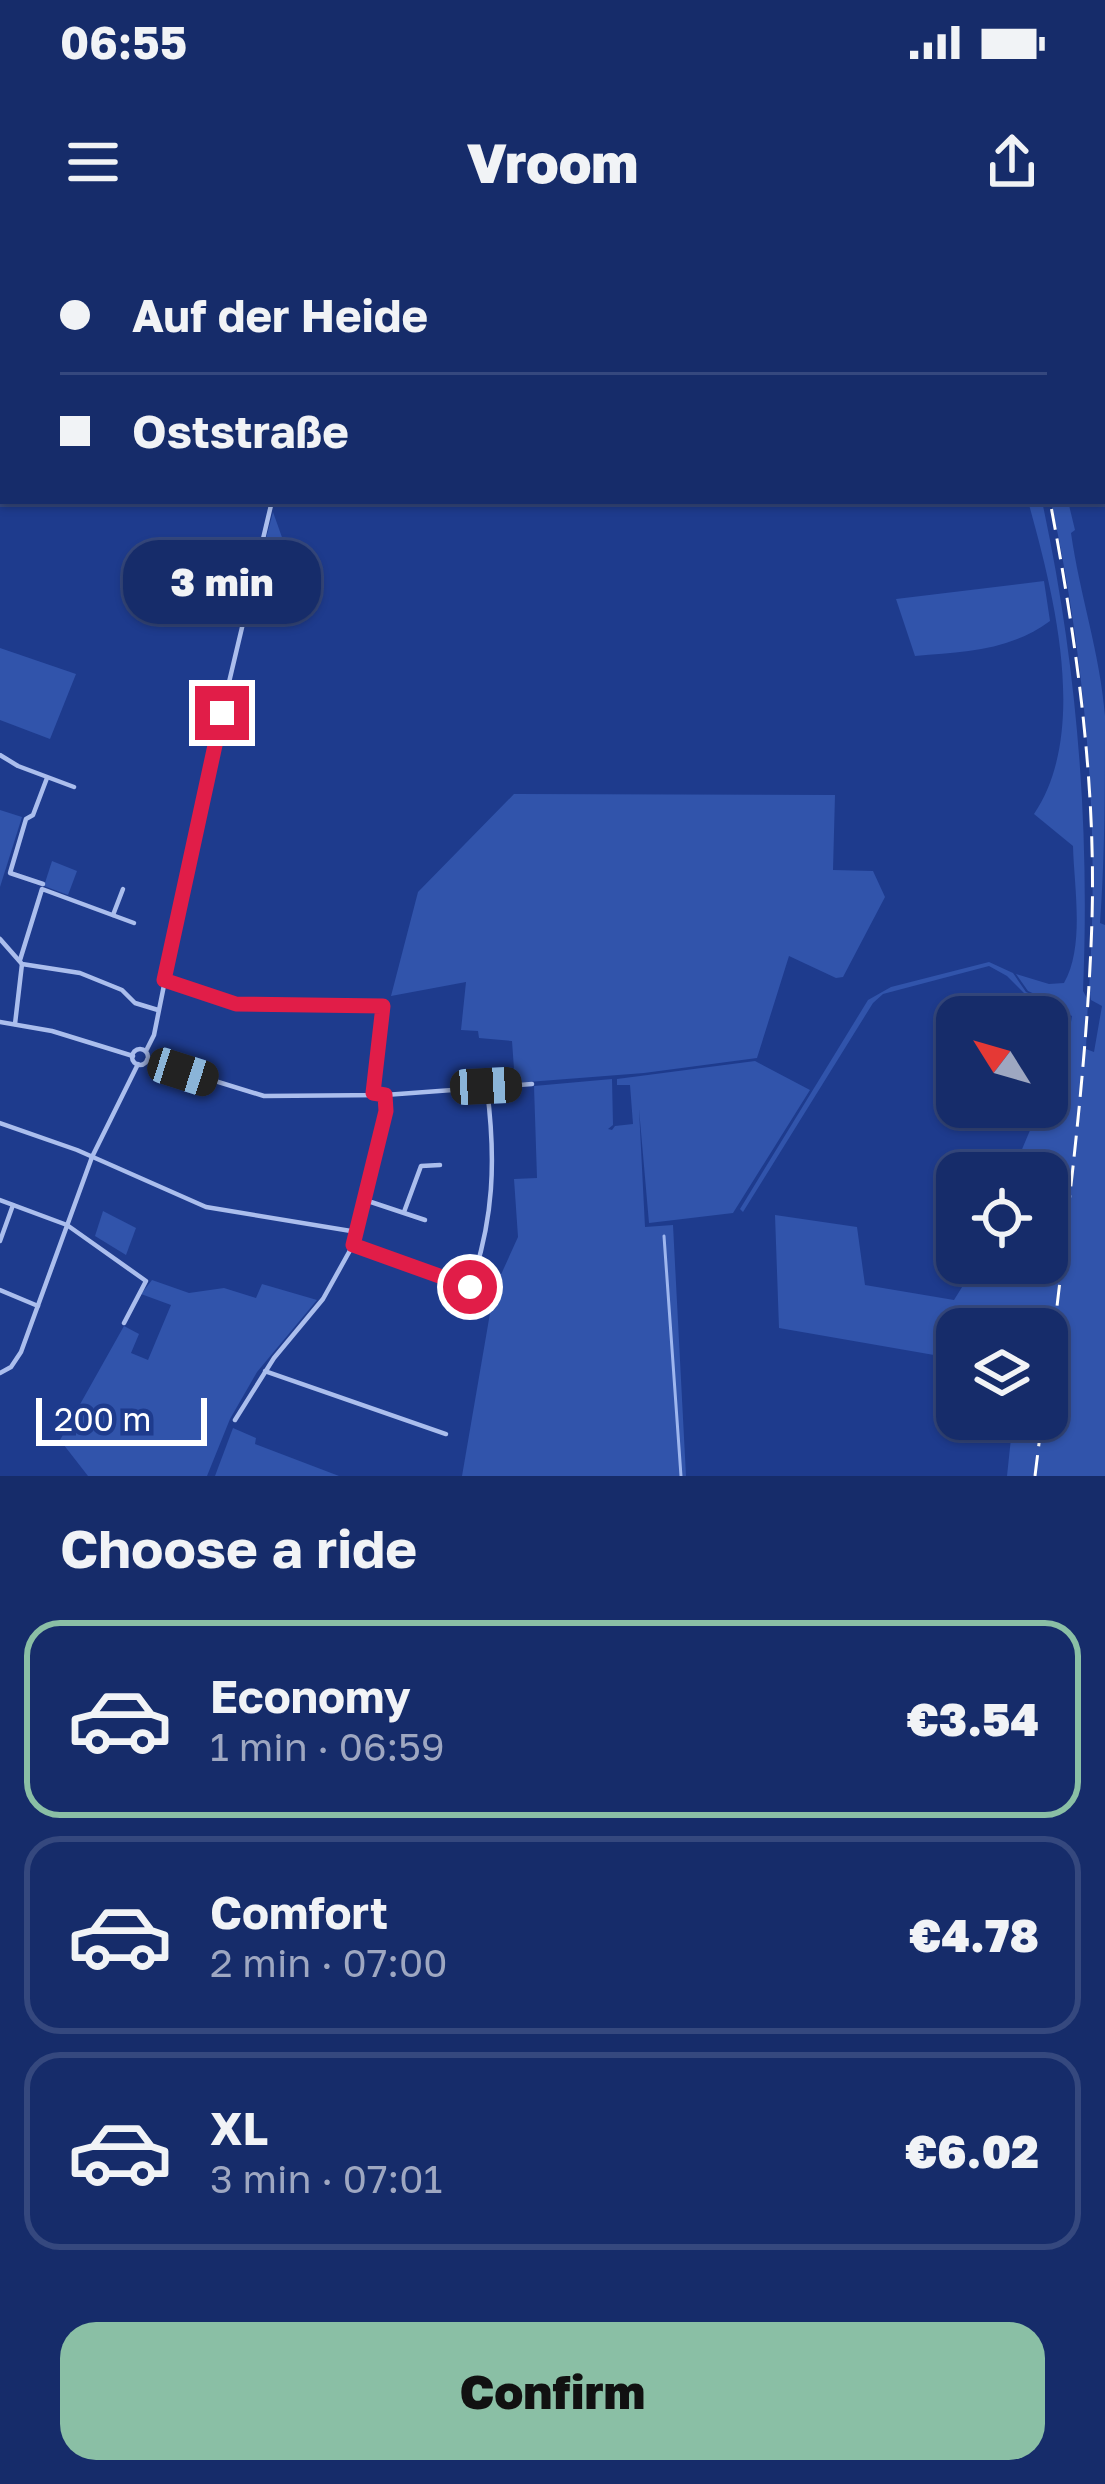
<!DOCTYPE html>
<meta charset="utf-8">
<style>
body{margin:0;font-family:"Golos Text",sans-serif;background:#1f3470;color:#f1f3f6;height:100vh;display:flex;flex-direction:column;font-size:45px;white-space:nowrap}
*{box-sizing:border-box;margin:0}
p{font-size:39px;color:#9ea7c1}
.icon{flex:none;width:66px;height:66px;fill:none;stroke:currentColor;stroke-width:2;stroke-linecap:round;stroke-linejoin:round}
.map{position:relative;height:1236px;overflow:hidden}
.side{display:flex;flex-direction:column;background:#162c6a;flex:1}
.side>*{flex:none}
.hud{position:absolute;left:0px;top:0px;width:1107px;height:264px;box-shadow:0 3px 9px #0004,0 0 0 3px #35487e;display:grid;align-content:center;height:264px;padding:0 60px;background:#162c6a}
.needle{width:78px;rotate:307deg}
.buttons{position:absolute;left:936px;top:756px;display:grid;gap:24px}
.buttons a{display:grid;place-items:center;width:132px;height:132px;border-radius:24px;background:#162c6a;box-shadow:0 3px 9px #0004,0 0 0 3px #35487e;font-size:60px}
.scale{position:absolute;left:36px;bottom:30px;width:171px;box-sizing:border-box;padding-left:12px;border:6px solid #fff;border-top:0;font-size:33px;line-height:42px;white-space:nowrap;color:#fff;-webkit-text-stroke:9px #1e3b8d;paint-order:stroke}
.end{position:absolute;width:54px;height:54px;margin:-27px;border:15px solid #e11d48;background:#fff;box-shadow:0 0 0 6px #fff}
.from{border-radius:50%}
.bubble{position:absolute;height:84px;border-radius:36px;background:#162c6a;box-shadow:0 3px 9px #0004,0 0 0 3px #35487e;font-size:39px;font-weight:800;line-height:84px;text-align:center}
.car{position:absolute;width:36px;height:72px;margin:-36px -18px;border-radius:15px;box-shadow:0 0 9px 3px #0007;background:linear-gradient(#222 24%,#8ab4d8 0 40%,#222 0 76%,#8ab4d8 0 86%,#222 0)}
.hud b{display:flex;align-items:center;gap:42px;height:114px;font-size:45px}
.hud b+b{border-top:3px solid #35487e}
.hud i{width:30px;height:30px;background:#f1f3f6}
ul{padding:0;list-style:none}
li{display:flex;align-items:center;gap:36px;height:198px;margin:0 24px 18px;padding:0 36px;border:6px solid #35487e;border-radius:36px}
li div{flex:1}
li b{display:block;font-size:45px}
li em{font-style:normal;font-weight:800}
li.on{border-color:#8abfa5}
li>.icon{width:108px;height:108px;stroke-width:1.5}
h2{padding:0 60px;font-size:54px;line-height:144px}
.cta{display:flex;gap:24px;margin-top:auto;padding:24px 60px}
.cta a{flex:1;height:138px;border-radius:36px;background:#8abfa5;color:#111;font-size:48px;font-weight:800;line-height:138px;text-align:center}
.status{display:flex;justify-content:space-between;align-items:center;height:84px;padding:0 60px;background:#162c6a;direction:ltr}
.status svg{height:33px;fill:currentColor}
header{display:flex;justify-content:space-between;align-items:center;height:156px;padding:0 60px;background:#162c6a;font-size:54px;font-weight:800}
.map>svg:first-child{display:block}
.green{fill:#3154ab}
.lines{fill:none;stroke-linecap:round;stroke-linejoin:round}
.stream{stroke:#9eb6ee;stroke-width:3}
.minor{stroke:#abbeed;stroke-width:4.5}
.tertiary{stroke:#abbeed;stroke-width:6}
.rail{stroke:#fff;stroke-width:3;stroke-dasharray:21 9;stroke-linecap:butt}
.route{stroke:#e11d48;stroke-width:15}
</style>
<div class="status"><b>06:55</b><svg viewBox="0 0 49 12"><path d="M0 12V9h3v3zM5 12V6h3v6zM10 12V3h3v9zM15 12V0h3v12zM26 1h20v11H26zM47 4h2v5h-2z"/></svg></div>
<header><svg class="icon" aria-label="menu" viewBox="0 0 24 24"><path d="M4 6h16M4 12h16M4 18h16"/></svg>Vroom<svg class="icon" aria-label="share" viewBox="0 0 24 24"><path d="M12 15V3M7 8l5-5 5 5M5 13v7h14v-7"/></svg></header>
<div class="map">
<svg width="1105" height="1236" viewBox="0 0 1105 1236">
<rect width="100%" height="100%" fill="#1e3b8d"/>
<g class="green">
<path d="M1028,261H1042C1077,423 1090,586 1083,751L1088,760L1086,809L1094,812L1102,766L1091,760L1089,749C1100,583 1086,423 1051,261H1068L1075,290L1071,293C1080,356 1100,413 1105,476C1105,544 1105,615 1100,683L1105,685V1236H1007L1013,1179H1047V1089H957V1119L779,1088L775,975L857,987L865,1045L954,1060L977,1023H1047V933H1012L1039,869L1047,867L1065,818L1072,776L1028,757L1007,736L989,726L883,754L873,763L743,972L740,969L868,760L891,747L989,722L1013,733L1026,752L1067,769L1028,751L1016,734L1049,744L1064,743C1085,706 1074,647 1073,606L1034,574C1090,491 1053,351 1028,261Z"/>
<path d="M273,272L289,317L266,316L263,310Z"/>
<path d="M1044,341L1050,381C1009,411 965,412 915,416L896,359Z"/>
<path d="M0,408L76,434L50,499L0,480Z"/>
<path d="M514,554L835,555L833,630L873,631L885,657L843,737L836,738L789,716L757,818L644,833L515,843L512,801L479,798L478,791L461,790L466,742L391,756L418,652Z"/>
<path d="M0,570L22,577L0,647Z"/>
<path d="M52,621L77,631L68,655L44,646Z"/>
<path d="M755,821L810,850L733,973L649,983L639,869L645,987L673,985L686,1236H462L494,1050L518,997L514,939L537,938L534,846L612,839L613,885L608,889L612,890L615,886L633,884L630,845H617V839Z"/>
<path d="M103,971L136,988L126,1015L95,996Z"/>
<path d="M152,1040L189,1053L224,1048L256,1058L262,1044L317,1060L257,1132L230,1179L207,1236H88L60,1200L124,1086L139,1094L131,1113L148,1120L171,1065L141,1054Z"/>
<path d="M233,1188L256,1198L255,1204L339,1236H215Z"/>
</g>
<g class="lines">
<path class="stream" d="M664,996L681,1236"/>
<g class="minor">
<path d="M28,0L34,3"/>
<path d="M655,0L658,3"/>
<path d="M844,0L848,3"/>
<path d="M677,3L680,0"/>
<path d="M838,3L840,0"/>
<path d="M0,515L18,526L74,547"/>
<path d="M43,644L10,633L26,579L33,575L47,538"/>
<path d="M113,675L123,649"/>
<path d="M0,699L22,724L80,733L122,750L135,763L158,770"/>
<path d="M20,720L42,649L134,683"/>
<path d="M164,740L236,764L383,766L373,853"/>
<path d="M0,782L52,791L133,816"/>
<path d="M15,784L22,724"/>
<circle cx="140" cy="817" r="8"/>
<path d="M146,811L154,795L202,556L272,261"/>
<path d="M147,820L264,856L385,855L532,844"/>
<path d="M0,883L77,910L206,967L357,992"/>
<path d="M0,960L67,985L146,1041L124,1083"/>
<path d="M365,960L425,980"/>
<path d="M404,972L421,926L440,925"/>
<path d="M0,1001L13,965"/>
<path d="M353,1005L470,1047C494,980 496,920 487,849"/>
<path d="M0,1050L38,1066"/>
<path d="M265,1131L446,1194"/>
<path d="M0,1133L11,1127L21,1112L92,917L138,824"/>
<path d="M235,1180L274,1118L323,1059L353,1005L386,871L385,855"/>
</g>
<g class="tertiary">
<path d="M61,3L62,0"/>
<path d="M0,169L3,159"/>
</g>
<g class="rail">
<path d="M959,0L961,3"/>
<path d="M1047,1155C1064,997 1087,838 1092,680C1096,538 1076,399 1050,261"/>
<path d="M1035,1236L1042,1179"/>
</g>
</g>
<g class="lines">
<path class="route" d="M222,473L164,740L236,764L383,766L373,853L385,855L386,871L353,1005L470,1047"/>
</g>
</svg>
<div class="buttons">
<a><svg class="needle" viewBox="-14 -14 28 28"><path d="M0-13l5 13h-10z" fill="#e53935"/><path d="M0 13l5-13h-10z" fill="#9ea7c1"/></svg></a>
<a><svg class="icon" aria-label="locate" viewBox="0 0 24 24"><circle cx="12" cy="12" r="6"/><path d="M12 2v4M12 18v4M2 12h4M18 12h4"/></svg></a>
<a><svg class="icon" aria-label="layers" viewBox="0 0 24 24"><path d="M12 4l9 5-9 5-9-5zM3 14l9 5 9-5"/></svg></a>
</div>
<div class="scale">200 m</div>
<i class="end from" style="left:470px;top:1047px"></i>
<i class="end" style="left:222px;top:473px"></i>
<div class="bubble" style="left:123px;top:300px;width:198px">3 min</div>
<i class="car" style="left:183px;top:832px;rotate:108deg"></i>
<i class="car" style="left:486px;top:846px;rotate:87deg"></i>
<div class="hud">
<b><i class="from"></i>Auf der Heide</b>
<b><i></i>Oststraße</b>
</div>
</div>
<section class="side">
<h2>Choose a ride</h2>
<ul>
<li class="on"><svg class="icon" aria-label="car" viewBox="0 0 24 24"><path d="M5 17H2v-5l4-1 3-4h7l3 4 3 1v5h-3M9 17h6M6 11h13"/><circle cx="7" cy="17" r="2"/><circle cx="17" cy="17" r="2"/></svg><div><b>Economy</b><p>1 min · 06:59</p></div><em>€3.54</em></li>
<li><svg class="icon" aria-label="car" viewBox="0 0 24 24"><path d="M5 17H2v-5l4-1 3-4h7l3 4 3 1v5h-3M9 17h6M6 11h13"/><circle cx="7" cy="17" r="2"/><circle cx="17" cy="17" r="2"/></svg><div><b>Comfort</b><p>2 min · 07:00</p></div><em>€4.78</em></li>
<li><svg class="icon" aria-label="car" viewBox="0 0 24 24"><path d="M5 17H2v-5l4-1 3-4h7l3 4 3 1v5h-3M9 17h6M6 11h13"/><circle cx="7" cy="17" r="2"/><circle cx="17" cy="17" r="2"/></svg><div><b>XL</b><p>3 min · 07:01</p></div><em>€6.02</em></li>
</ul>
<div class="cta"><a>Confirm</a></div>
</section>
